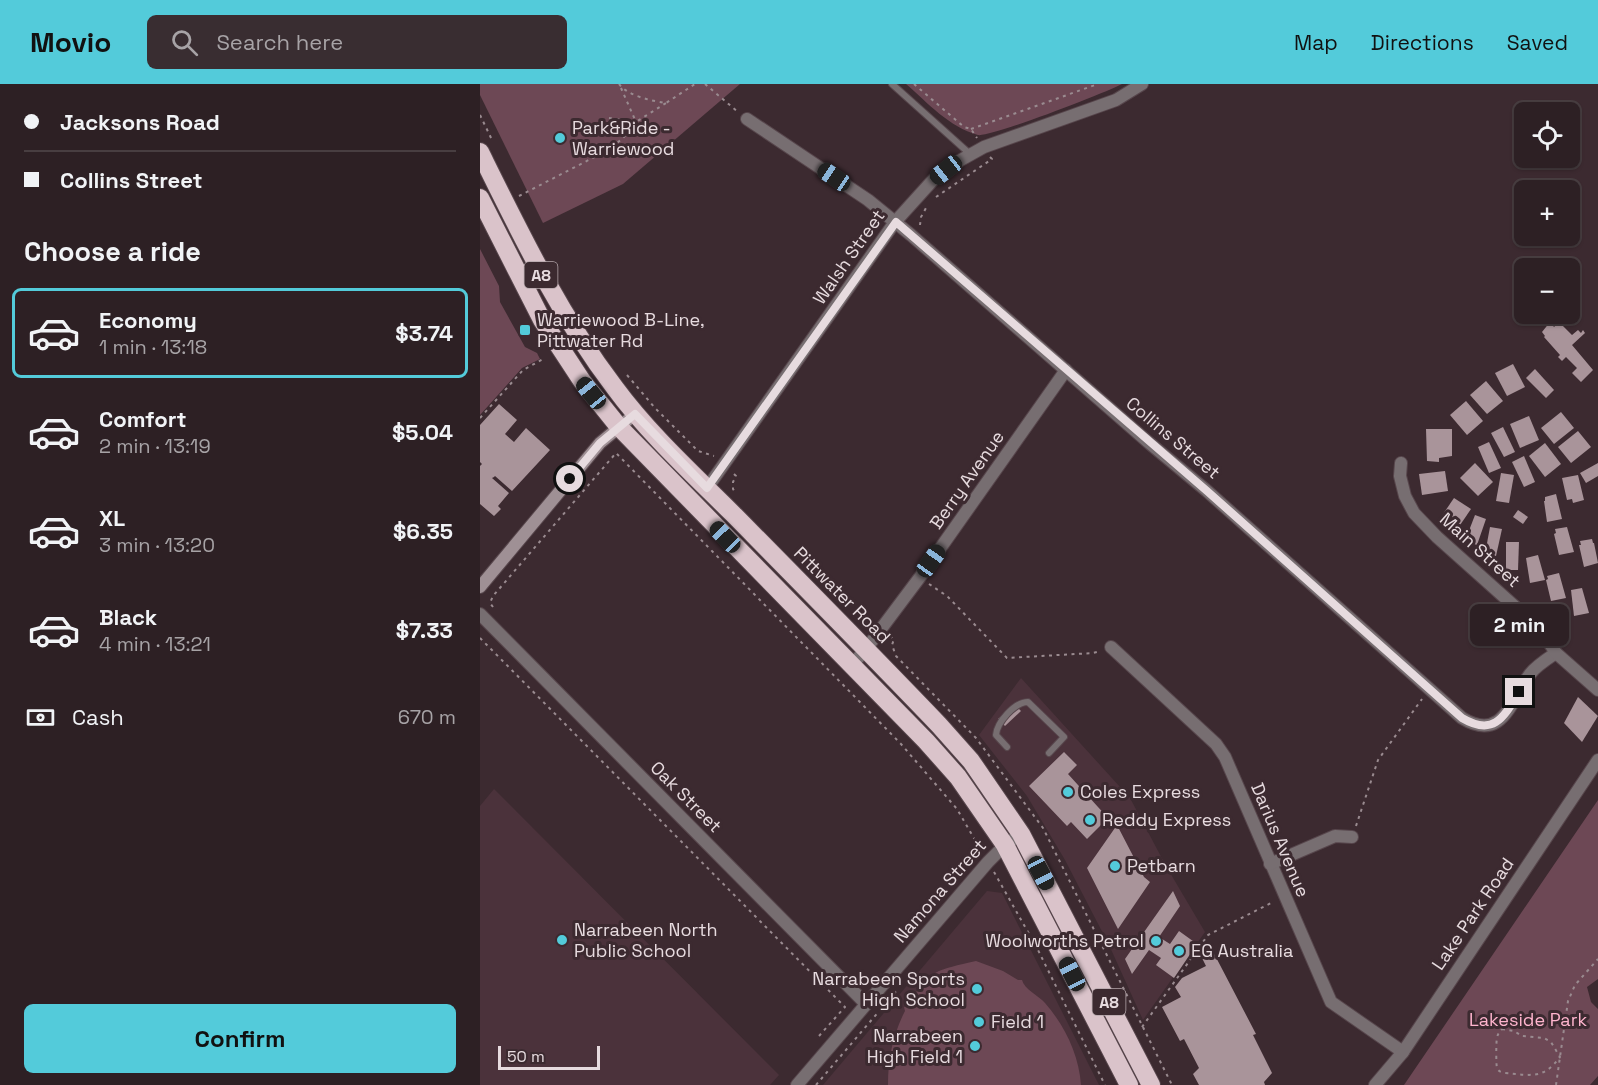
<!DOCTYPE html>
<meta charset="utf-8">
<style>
body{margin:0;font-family:"Space Grotesk",sans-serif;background:#392d31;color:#f1f3f6;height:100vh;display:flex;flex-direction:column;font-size:22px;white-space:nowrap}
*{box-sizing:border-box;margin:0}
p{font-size:20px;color:#a7a3a6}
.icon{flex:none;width:33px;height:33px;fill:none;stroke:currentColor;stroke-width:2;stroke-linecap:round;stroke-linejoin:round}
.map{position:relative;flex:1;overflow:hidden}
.drawer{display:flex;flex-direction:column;background:#2d2024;width:480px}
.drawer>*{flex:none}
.guide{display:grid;align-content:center;height:132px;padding:0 24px;background:#2d2024}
.controls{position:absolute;left:1034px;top:18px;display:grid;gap:12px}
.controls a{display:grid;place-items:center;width:66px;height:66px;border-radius:9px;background:#2d2024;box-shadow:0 2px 4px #0004,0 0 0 2px #483e41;font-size:30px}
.scale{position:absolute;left:18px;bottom:15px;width:102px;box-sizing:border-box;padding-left:6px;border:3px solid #e7dbdf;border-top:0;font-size:16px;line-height:21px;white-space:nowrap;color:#e7dbdf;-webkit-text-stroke:4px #3c2a30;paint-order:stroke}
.end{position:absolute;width:27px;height:27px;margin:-14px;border:8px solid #e7dbdf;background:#111;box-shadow:0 0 0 3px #111}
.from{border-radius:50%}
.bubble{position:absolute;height:42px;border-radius:9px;background:#2d2024;box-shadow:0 2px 4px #0004,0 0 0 2px #483e41;font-size:20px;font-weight:700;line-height:42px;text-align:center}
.car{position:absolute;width:18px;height:36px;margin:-18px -9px;border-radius:8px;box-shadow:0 0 4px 2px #0007;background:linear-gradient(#222 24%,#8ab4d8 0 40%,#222 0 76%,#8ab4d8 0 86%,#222 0)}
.guide b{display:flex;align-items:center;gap:21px;height:57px;font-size:22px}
.guide b+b{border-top:2px solid #483e41}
.guide i{width:15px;height:15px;background:#f1f3f6}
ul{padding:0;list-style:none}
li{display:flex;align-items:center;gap:18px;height:90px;margin:0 12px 9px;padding:0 12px;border:3px solid transparent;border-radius:9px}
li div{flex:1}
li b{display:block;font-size:22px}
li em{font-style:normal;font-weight:700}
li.active{border-color:#53cbda}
li>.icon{width:54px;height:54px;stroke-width:1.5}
h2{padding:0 24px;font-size:27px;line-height:72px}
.pay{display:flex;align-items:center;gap:15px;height:66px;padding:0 24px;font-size:22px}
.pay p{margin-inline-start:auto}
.primary-button{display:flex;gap:12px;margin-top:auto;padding:12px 24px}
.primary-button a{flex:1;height:69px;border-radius:9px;background:#53cbda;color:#111;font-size:24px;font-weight:700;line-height:69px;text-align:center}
header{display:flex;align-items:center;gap:36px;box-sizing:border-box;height:84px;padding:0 30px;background:#53cbda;color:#111}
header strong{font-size:28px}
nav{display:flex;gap:33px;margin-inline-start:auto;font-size:21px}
.search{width:420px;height:54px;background:#392d31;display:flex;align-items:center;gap:15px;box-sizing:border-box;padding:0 21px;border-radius:9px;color:#a7a3a6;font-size:22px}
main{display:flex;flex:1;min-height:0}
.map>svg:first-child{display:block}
.built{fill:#4b323b}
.green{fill:#6d4855}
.building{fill:#a9949a}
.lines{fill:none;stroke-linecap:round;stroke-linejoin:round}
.lane-casing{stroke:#57464c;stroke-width:8}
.street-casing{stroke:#57464c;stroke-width:14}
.secondary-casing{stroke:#57464c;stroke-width:14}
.highway-casing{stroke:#57464c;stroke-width:20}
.path{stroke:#9a8b90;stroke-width:2;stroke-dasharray:3 4.5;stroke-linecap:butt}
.lane{stroke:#776e71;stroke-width:6}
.street{stroke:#776e71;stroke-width:12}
.secondary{stroke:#9f9095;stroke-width:12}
.highway{stroke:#dac3ca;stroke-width:18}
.route{stroke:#e7dbdf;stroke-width:8}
.poi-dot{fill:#53cbda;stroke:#3c2a30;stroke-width:2}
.labels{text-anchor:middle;stroke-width:6;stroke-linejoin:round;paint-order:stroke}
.shield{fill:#3c2a30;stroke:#b4a6aa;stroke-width:1.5}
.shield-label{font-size:16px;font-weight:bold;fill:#e7dbdf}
.poi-label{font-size:18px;fill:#e7dbdf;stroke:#3c2a30;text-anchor:start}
.street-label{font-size:18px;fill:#e7dbdf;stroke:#3c2a30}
.park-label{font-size:18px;fill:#feb4cd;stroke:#3c2a30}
</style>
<header>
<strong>Movio</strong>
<div class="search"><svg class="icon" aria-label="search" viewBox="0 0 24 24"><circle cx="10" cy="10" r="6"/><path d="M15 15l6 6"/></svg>Search here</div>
<nav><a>Map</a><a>Directions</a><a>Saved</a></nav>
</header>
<main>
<section class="drawer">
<div class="guide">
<b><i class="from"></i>Jacksons Road</b>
<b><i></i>Collins Street</b>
</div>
<h2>Choose a ride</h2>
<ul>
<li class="active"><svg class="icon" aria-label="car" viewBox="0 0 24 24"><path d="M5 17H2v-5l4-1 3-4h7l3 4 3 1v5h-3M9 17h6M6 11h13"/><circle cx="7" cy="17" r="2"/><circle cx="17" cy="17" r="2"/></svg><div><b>Economy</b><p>1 min · 13:18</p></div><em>$3.74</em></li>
<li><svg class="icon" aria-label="car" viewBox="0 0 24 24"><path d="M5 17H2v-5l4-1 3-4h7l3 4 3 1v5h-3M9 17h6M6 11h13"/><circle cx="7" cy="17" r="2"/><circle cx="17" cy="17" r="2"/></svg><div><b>Comfort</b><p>2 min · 13:19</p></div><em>$5.04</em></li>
<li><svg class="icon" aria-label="car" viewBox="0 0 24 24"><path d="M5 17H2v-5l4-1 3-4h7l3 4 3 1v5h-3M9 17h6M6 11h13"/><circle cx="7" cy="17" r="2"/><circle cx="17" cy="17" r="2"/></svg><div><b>XL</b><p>3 min · 13:20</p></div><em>$6.35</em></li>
<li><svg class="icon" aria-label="car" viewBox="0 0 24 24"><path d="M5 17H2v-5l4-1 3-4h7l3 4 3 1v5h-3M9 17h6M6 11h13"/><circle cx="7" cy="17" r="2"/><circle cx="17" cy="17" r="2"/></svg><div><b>Black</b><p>4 min · 13:21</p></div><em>$7.33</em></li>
</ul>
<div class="pay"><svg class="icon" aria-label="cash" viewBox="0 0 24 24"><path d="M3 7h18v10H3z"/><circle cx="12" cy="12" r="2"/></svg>Cash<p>670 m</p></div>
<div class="primary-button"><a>Confirm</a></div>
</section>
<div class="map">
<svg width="1118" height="1001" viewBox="0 0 1118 1001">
<rect width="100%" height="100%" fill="#3c2a30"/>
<g class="built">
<path d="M541,594L650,714L686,782L725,848L663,936L629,861L585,776L547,712L499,651Z"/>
<path d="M14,705L299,991L290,1001H0V722Z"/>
<path d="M507,807L522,809L619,1001H343Z"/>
</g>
<g class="green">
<path d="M0,0H260L143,100L63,139L0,11Z"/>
<path d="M426,0H642C625,9 509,54 498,51C469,43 448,19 426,0Z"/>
<path d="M0,165L19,202L20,218L45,263L57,269L60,275L42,284L0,331Z"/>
<path d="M1118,716V895L1107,903L1111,918L1118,925V992L1110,1001H924Z"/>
<path d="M496,877L523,887L538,896H542C544,905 559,912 565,919C585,942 599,971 601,1001H408C408,975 413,950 425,927L424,923L428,922C448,885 458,886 496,877Z"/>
</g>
<g class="building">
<path d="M1070,238L1074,243L1079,238L1092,251L1098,246L1101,249L1103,246L1105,249L1092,261L1113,286L1101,298L1092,289L1097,284L1086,273L1082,277L1078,273L1080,271L1064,253L1065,252L1062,248Z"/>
<path d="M1033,280L1045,303L1027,312L1015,289Z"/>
<path d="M1055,285L1074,306L1066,314L1046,294Z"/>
<path d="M1006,297L1023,317L1007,330L990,311Z"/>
<path d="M986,317L1003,337L987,351L970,331Z"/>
<path d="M19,320L37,336L25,350L34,358L46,344L70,366L32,407L15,392L14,393L12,394L29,409L18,422L21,425L14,432L0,420V382L2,380L0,378V341Z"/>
<path d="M1081,328L1094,344L1074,360L1061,344Z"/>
<path d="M1049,332L1059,356L1040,364L1030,340Z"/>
<path d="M1023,343L1035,368L1024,373L1011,349Z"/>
<path d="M946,345H972V372L959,374V378L947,377Z"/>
<path d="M1098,347L1111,363L1091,379L1078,363Z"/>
<path d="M1009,358L1021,384L1009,389L998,363Z"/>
<path d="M1065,359L1081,380L1065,393L1049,372Z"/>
<path d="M1044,372L1055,398L1044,403L1032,378Z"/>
<path d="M995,379L1013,398L998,412L980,394Z"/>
<path d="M1118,379V392L1106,399L1100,389Z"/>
<path d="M965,387L968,407L942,411L939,390Z"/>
<path d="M1021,389L1034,391L1029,419L1016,417Z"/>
<path d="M1098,391L1104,416L1093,419L1092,415L1087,416L1082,394Z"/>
<path d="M1076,410L1082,435L1067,438L1064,417H1065V413Z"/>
<path d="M974,414L991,425L976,447L959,436Z"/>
<path d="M1038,426L1048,433L1043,440L1033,433Z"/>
<path d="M995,431L1006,435L997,461L985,457Z"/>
<path d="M1010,443L1022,445L1016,472L1005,470Z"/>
<path d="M1087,443L1094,468L1079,471L1074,450L1076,449L1075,445Z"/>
<path d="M1112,455L1113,459H1114L1118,479L1104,483L1099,461H1101L1100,457Z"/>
<path d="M1026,458H1039L1038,486H1026Z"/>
<path d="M1058,471L1065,496L1050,499L1046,474Z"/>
<path d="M1079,489L1086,514L1071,517L1066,496L1068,495L1067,492Z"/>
<path d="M1102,504L1109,529L1094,532L1091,506Z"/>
<path d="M1098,613L1118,632L1102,658L1084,639Z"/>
<path d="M534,620L541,627L525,642L518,635Z"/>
<path d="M584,668L597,681L588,690L628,734L607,755L591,738L587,742L549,702Z"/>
<path d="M637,741L664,793L670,798L638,845L607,784Z"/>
<path d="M693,807L700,822L679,853L690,860L699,847L717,860L694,894L676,881L681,874L669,866L652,890L645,875Z"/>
<path d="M728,858L776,950L773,951L792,989L784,998L785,1001H719L713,990L719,984L704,955L700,957L682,923L701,913L695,903L702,894L726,882L720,870Z"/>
</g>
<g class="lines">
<g class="lane-casing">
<g id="lane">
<path d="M412,0L490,70"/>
<path d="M527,663L516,651C517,638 535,618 548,618L584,653L569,669"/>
</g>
</g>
<g class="street-casing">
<g id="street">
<path d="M267,35L388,116L431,151L668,358L727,407L982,634C1023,659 1031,616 1050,590C1056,582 1067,575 1076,569"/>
<path d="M921,379L920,392L925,412L934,429L957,453L1060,545L1076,569L1118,606"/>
<path d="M227,404L415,138L453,96L479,77L504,63L636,16L662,0"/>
<path d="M0,530L386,920"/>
<path d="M631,563L736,660L745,673L851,918L923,968"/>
<path d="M371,582L386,565L440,493L586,286"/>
<path d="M790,780L855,752L872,753"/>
<path d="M317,1001L508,778L525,761L541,750"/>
<path d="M895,1001L923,968L1118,676"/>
</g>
</g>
<g class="secondary-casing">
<path id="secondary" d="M0,503L120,359L155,330"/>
</g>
<g class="highway-casing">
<g id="highway">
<path d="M0,68C41,151 79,230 135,304C169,350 213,390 253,430C322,500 391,570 459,641L491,677L541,750L671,1001"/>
<path d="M0,114L62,236L102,297L139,343L446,657L478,693L525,761L649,1001"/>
</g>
</g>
<g class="path">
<path d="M139,0C148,12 172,17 186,19L215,0"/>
<path d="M225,0L258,28"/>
<path d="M434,0L484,43L491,45L497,54"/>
<path d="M141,4L156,38"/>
<path d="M0,31L13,58"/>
<path d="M129,34L156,38"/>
<path d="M491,45L618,0"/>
<path d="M39,112L130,65L144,53L156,38L186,19"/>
<path d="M456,113L512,75L510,73"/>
<path d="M440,141L441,133L446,124"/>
<path d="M147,291L175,324L218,367L234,372"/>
<path d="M0,334L43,286L65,274"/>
<path d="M254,390L256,392L253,398V405L255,408"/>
<path d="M449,500L467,512L527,574L613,569L620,567"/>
<path d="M13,523L10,519L13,512L136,369L421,660L477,725L502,768"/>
<path d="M373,528C379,533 386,532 391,537"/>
<path d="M410,552L414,555L412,561L416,572L496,654L563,744L692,1001"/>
<path d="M0,554L365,923L339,952"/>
<path d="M876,742L898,676L942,615"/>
<path d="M514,788L557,864L625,1001"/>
<path d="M662,943L728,851L793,818"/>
<path d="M1022,945L1034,947L1042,952L1064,954L1071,958L1080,973C1063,996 1051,991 1025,989C1021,988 1019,988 1017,984C1016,981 1016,957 1017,954C1018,949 1019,949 1022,945Z"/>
<path d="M336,1001L418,905"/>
<path d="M1076,1001L1088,917L1095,901L1118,875"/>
</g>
<use href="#lane" class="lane"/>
<use href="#street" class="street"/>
<use href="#secondary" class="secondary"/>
<use href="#highway" class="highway"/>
</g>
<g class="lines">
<path class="route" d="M90,395L120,359L155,330L227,404L416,138L727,407L982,634C1014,653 1024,633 1039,608"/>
</g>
<g class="poi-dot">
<circle cx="80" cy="54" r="6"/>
<rect x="39" y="240" width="12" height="12" rx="3"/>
<circle cx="588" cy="708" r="6"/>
<circle cx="610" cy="736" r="6"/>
<circle cx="635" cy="782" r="6"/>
<circle cx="82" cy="856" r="6"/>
<circle cx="676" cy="857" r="6"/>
<circle cx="699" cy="867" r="6"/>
<circle cx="497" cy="905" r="6"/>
<circle cx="499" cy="938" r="6"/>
<circle cx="495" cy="962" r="6"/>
</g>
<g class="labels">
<g class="shield">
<rect x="44.5" y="178" width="33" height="26" rx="4.5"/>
<rect x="612.5" y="905" width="33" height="26" rx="4.5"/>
</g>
<g class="shield-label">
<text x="61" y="197">A8</text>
<text x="629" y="924">A8</text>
</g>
<g class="poi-label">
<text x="92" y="50">Park&amp;Ride -<tspan x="92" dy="21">Warriewood</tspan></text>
<text x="57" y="242">Warriewood B-Line,<tspan x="57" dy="21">Pittwater Rd</tspan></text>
<text x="600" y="714">Coles Express</text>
<text x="622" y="742">Reddy Express</text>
<text x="647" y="788">Petbarn</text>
<text x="94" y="852">Narrabeen North<tspan x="94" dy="21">Public School</tspan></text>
<text x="664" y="863" text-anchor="end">Woolworths Petrol</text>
<text x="711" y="873">EG Australia</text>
<text x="485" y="901" text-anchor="end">Narrabeen Sports<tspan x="485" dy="21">High School</tspan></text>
<text x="511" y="944">Field 1</text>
<text x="483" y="958" text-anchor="end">Narrabeen<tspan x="483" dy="21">High Field 1</tspan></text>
</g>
<g class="street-label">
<text transform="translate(369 173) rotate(-55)" y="6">Walsh Street</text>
<text transform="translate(693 354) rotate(40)" y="6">Collins Street</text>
<text transform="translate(487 396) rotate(-55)" y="6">Berry Avenue</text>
<text transform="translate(1000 466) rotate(42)" y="6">Main Street</text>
<text transform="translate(362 511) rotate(45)" y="6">Pittwater Road</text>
<text transform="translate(206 713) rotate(45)" y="6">Oak Street</text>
<text transform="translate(800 756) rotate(67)" y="6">Darius Avenue</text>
<text transform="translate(460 807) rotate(-49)" y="6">Namona Street</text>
<text transform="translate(993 830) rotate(-56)" y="6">Lake Park Road</text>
</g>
<g class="park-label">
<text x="1048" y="942">Lakeside Park</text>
</g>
</g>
</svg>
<div class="controls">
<a><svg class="icon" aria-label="locate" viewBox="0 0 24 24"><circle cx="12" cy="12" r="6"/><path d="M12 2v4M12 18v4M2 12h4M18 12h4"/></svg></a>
<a>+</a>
<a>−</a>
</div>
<div class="scale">50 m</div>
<i class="end from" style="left:90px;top:395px"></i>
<i class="end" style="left:1039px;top:608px"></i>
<div class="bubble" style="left:990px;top:520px;width:99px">2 min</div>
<i class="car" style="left:466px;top:86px;rotate:232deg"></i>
<i class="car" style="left:354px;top:93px;rotate:304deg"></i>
<i class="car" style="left:111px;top:309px;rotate:321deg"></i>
<i class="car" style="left:245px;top:453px;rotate:316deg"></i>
<i class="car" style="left:451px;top:477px;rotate:35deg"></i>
<i class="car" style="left:561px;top:789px;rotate:152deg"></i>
<i class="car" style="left:592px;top:890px;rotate:333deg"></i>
</div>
</main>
